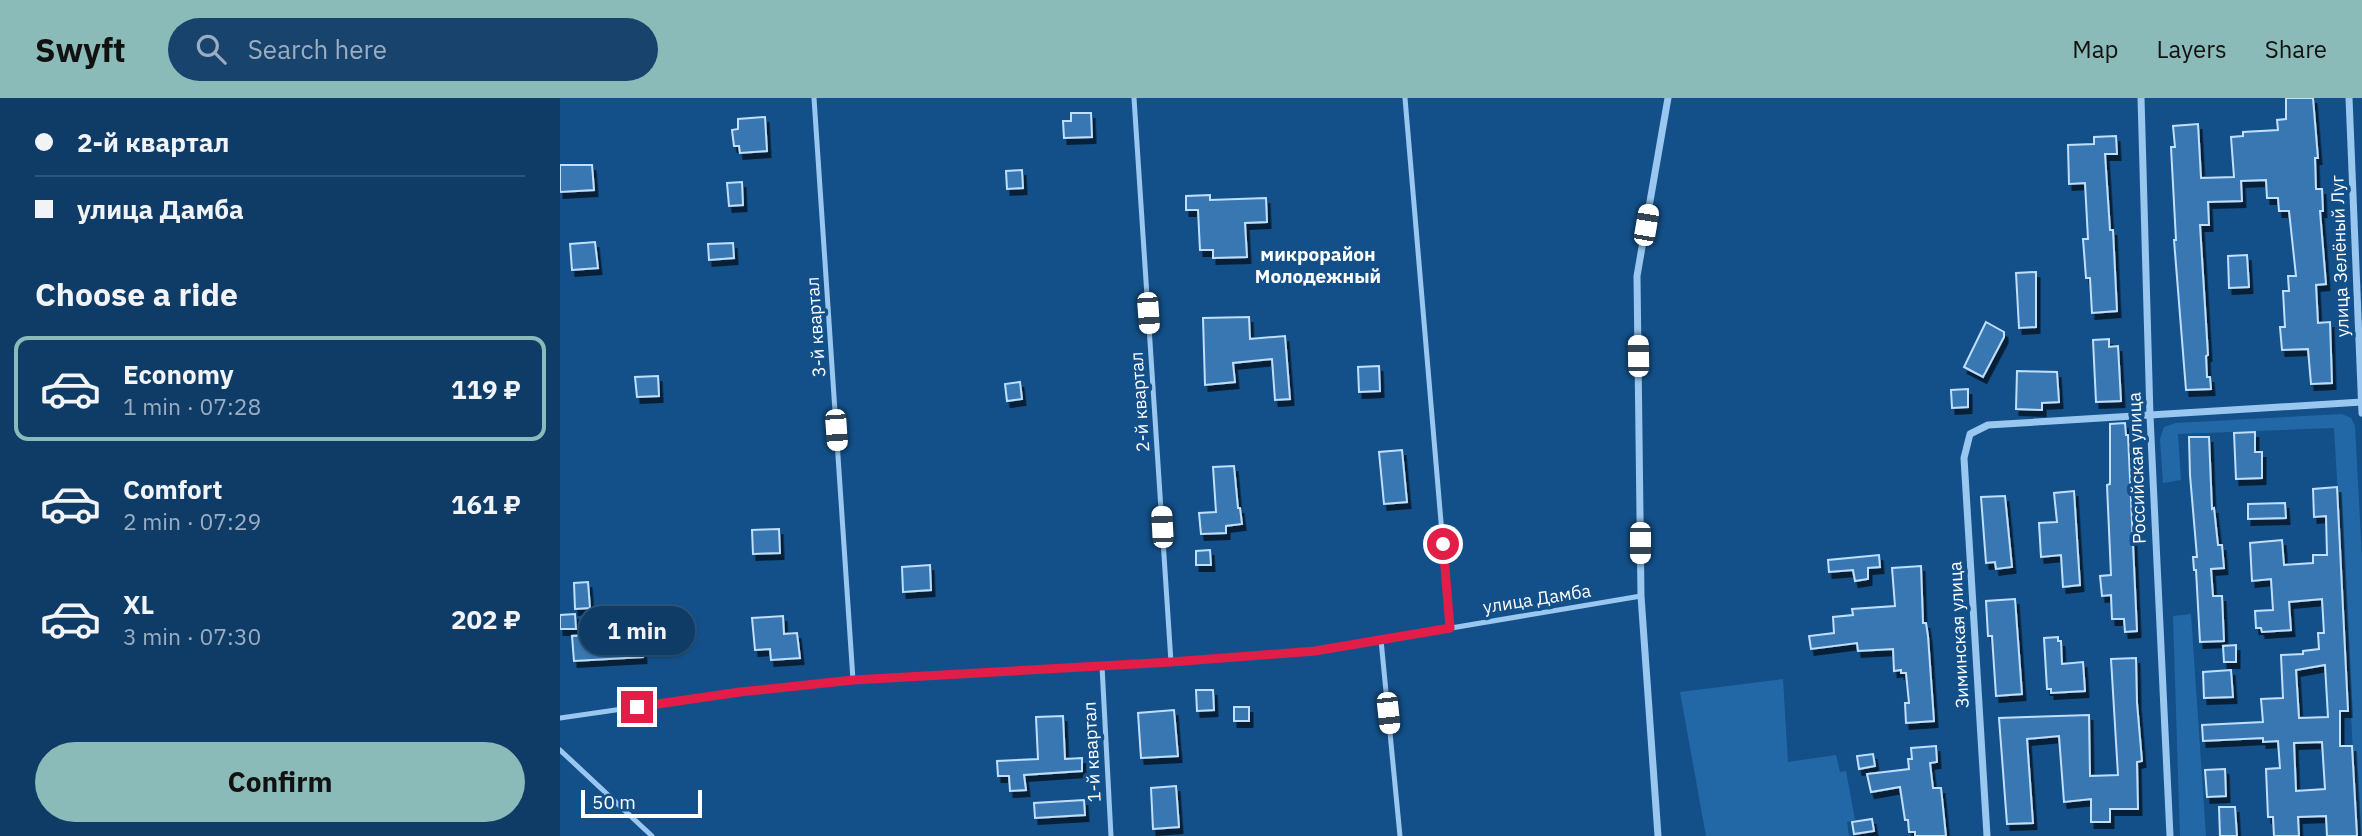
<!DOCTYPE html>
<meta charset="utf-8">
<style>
body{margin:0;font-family:"IBM Plex Sans",sans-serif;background:#17436d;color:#f1f3f6;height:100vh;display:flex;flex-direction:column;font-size:26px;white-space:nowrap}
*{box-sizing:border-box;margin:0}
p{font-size:23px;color:#9badc0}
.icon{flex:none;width:38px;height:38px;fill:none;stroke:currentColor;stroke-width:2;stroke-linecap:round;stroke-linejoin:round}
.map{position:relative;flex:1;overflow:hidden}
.sheet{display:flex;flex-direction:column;background:#0e3c67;width:560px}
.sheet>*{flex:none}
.hud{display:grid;align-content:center;height:154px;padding:0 35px;background:#0e3c67}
.scale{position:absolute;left:21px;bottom:18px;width:121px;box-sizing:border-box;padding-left:7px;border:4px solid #fff;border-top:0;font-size:19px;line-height:24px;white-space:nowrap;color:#fff;-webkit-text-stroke:5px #135089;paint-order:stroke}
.end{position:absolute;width:32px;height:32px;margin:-16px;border:9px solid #e11d48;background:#fff;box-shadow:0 0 0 4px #fff}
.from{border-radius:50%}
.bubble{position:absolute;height:49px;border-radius:24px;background:#0e3c67;box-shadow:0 2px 5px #0004,0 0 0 2px #2e567b;font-size:23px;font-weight:800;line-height:49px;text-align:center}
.car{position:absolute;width:21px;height:42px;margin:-21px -10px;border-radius:9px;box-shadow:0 0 5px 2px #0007;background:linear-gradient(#fff 24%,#345 0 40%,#fff 0 76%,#345 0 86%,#fff 0)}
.hud b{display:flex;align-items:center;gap:24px;height:66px;font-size:26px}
.hud b+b{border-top:2px solid #2e567b}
.hud i{width:18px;height:18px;background:#f1f3f6}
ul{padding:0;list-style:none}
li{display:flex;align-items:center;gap:21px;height:105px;margin:0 14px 10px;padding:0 21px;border:4px solid transparent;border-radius:14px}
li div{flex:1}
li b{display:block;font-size:26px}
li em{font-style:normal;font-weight:800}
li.on{border-color:#8bbbb9}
li>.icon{width:63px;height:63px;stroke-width:1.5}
h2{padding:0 35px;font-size:32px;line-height:84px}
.primary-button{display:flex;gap:14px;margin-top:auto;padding:14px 35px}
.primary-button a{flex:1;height:80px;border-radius:42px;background:#8bbbb9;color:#111;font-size:28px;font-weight:800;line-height:80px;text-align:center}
header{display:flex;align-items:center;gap:42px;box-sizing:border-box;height:98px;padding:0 35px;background:#8bbbb9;color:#111}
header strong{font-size:33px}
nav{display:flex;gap:38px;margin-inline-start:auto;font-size:24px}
.search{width:490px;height:63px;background:#17436d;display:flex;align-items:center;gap:18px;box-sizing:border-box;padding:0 24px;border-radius:38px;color:#9badc0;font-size:26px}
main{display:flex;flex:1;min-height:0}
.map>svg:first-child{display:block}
.green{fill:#2268a7}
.building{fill:#3777b1;stroke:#c0dffc;stroke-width:2;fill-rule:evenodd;filter:url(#shadow)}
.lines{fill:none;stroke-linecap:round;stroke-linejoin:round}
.lane{stroke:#99c7f0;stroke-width:5}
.street{stroke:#99c7f0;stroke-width:7}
.route{stroke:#e11d48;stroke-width:9}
.labels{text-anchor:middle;stroke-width:7;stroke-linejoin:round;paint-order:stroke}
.street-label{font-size:18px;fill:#fff;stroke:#135089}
.neighbourhood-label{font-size:19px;font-weight:bold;fill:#fff;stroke:#135089}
</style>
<header>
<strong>Swyft</strong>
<div class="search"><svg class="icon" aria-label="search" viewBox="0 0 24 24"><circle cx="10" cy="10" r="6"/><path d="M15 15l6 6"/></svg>Search here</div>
<nav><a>Map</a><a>Layers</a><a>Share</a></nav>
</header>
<main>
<section class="sheet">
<div class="hud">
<b><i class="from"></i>2-й квартал</b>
<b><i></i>улица Дамба</b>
</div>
<h2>Choose a ride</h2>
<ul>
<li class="on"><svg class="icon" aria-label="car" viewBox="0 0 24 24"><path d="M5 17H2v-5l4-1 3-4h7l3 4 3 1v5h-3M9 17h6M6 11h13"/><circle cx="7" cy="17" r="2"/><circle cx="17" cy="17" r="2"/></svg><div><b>Economy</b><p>1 min · 07:28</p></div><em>119 ₽</em></li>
<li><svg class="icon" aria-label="car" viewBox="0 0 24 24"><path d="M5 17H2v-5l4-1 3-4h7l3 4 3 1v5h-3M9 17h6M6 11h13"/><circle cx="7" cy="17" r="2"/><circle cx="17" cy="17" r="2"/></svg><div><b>Comfort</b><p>2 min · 07:29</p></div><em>161 ₽</em></li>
<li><svg class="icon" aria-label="car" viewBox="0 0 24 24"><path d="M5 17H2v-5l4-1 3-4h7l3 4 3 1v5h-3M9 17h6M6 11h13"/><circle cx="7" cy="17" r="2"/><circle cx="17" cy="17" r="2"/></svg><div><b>XL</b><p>3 min · 07:30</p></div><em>202 ₽</em></li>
</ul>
<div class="primary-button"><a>Confirm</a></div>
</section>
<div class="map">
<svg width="1802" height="738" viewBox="0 0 1802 738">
<defs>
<filter id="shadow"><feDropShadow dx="3.5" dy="6" stdDeviation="0" flood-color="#0009"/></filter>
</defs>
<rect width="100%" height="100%" fill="#135089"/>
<g class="green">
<path d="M1782,316L1791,320L1795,328L1802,460V738H1798L1774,330L1618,336L1621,382L1603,385L1600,341L1604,329L1616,325Z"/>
<path d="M1631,516L1646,738H1620L1613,518Z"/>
<path d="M1223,581L1228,664L1276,657L1280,674L1286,673L1295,722L1287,724L1289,738H1146L1120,594Z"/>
</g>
<g class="building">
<path d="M1726,0H1753L1758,60H1755L1756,91H1762L1763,113H1760L1766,186L1756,187L1758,225L1770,224L1772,285L1751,286L1748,251L1722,252L1720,229H1725L1723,193H1729L1728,178H1736L1729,113H1719L1718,100H1707L1706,82L1681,83L1682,103L1648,104L1649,127H1640L1648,257L1646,258L1647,279H1650L1651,291L1626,292L1614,142H1616L1611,49H1615L1613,28L1638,26L1641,80L1674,79L1671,39L1683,38V34L1718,32L1717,22L1726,21Z"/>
<path d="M511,15H531L532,39L504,40L503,23H511Z"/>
<path d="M205,19L207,53L180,55L179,48H174L172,32L178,31V21Z"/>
<path d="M1556,38L1557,56H1545L1550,132H1553L1557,213L1532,215L1530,180H1526L1523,141H1528L1525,85L1509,86L1508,47L1534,46V39Z"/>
<path d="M0,67H32L34,92L0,94Z"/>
<path d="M462,72L463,90L447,91L446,73Z"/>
<path d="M182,84L183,107L169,108L167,85Z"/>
<path d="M650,97V102L706,100L707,124L685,125L687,159L653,160V152H640L638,112H626V98Z"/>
<path d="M35,144L38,170L12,172L10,146Z"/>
<path d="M173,145L174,160L149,162L148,146Z"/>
<path d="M1687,157L1689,189L1669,190L1668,158Z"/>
<path d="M1476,174V229L1459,230L1456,175Z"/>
<path d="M689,219L690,241L725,238L730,301L715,302L712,261L673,265L675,284L645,287L643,220Z"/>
<path d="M1426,224L1444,234V239L1423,279L1404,269Z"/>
<path d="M1549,241V249L1558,248L1561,303L1536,304L1533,242Z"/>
<path d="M819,268L820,293L799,294L798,269Z"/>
<path d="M1457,273L1497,274L1499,304L1482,305V312L1456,311Z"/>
<path d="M98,278L99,298L77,299L75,279Z"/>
<path d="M460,284L462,301L447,303L445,286Z"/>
<path d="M1408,291V309L1392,310L1391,292Z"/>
<path d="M1565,325L1566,337H1568L1577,533L1565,534L1564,521H1552L1551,497L1542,498L1540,478L1551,477L1547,387L1550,386V326Z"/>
<path d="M1695,334V354H1702V380L1676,381L1674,335Z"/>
<path d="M1629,339H1649L1652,411L1654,410L1658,447H1662L1664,470L1651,471L1653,498H1662L1664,543L1640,544L1636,472H1634L1633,459H1637L1630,377Z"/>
<path d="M842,352L847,404L824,406L819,354Z"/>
<path d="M674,368L678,410H680L682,426L666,428V435L641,436L639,415L656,414L653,369Z"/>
<path d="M1777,389L1788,613H1780V648H1792L1797,738H1767L1766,718L1738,719L1739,738H1714L1713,719H1708L1706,671L1720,670L1718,643L1703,644V640L1643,643L1642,627L1703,624L1701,601L1723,600L1721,557L1743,556V553L1759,551L1758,535H1764L1762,501L1729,504L1731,532L1702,534L1701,530H1696L1695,513L1713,512L1711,481L1692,483L1690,445L1722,442L1724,467L1753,465V457H1767L1766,418L1754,419L1753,391ZM1765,567L1768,619L1739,620L1736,572ZM1762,644L1765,691L1736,693L1734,645Z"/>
<path d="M1514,393L1520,487L1503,489L1501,457L1481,459L1479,425L1497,424L1494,395Z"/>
<path d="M1445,398L1452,469L1436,471L1435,464L1426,465L1421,399Z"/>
<path d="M1725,405L1726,420L1688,421V406Z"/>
<path d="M219,431L220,455L193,456L192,432Z"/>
<path d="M650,452L651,467H636V453Z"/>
<path d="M1319,457L1320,469L1308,470V481L1295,483L1293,472L1269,474L1268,462Z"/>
<path d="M370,467L371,492L343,494L342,469Z"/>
<path d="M1361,468L1363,525H1366L1368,538L1374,623L1346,625L1345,605H1349L1346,575H1341V572L1334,573L1333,551L1298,553L1297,545L1251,551L1249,538L1274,535L1273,519L1293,517L1292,511L1335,508L1332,470Z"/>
<path d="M28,484L30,510L15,511L14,485Z"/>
<path d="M1455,501L1462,596L1436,598L1432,538H1428L1426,503Z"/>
<path d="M15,516L16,531H0V517Z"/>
<path d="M223,518L224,536L237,535L240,560L211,562L210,551L195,552L192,520Z"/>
<path d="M81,534L83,559L14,563L12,538Z"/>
<path d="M1498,539V543H1501L1502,566L1523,564L1525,593L1491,595V591H1487L1484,540Z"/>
<path d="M1676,547V564H1664L1663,548Z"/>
<path d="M1576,560L1577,605L1582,663L1577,664L1578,711H1550V724H1531V701L1504,704L1499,638L1467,641L1473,725L1447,726L1439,620L1529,617L1530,678L1558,677L1551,561Z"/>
<path d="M1671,572L1673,599L1644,600L1643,574Z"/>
<path d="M636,592H653L654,612L637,613Z"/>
<rect x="674" y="609" width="15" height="14"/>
<path d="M614,612L618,658L581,660L578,615Z"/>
<path d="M503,618L505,661L522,660V673L464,677L466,692L450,693L449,678H438L437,663L478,661L476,619Z"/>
<path d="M1376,648L1377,664L1370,665L1373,690H1381L1386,738H1355V734H1349L1348,722H1345L1340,689L1311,694L1307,676L1349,671L1348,661H1352L1351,650Z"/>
<path d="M1313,656L1315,668L1299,671L1297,658Z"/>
<path d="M1665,671L1666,698L1647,699L1645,672Z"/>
<path d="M616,688L619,729L593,731L591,690Z"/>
<path d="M524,702L525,717L475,720L474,705Z"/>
<path d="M1659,709H1675L1677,738H1660Z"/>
<path d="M1312,721L1314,733L1294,736L1292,724Z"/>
</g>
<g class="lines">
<g class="lane">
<path d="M254,0L293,582"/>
<path d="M574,0L611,564"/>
<path d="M845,0L890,530"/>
<path d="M821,542L840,738"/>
<path d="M542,568L551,738"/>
<path d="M0,620L180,594L293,582L611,564L755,553L1081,498"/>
<path d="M0,652L92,738"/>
</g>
<g class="street">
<path d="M1581,0L1590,318L1610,738"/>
<path d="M1789,0L1802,315"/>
<path d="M1098,738L1081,498L1077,178L1108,0"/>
<path d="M1427,738L1404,360L1410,336L1428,327L1802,304"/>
</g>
</g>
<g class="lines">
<path class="route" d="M77,609L180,594L293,582L611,564L755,553L890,530L883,446"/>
</g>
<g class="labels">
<g class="street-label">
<text transform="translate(1780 158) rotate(-92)" y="6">улица Зелёный Луг</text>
<text transform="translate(256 229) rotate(-94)" y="6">3-й квартал</text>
<text transform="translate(580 304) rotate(-94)" y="6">2-й квартал</text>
<text transform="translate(1577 370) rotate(-92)" y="6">Российская улица</text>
<text transform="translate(977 501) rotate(-9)" y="6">улица Дамба</text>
<text transform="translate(1399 537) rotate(-93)" y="6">Зиминская улица</text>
<text transform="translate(532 654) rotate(-93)" y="6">1-й квартал</text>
</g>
<g class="neighbourhood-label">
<text x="758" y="163">микрорайон<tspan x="758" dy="22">Молодежный</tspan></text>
</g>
</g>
</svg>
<div class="scale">50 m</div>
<i class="end from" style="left:883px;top:446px"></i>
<i class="end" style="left:77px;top:609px"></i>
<div class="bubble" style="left:19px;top:508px;width:116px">1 min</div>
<i class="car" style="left:1086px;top:127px;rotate:10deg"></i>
<i class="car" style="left:588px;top:215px;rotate:176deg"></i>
<i class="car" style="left:1078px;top:258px;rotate:359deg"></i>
<i class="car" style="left:276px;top:332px;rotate:176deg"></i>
<i class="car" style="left:602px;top:429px;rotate:357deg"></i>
<i class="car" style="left:1080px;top:445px;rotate:180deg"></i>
<i class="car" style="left:828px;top:615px;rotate:174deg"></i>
</div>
</main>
